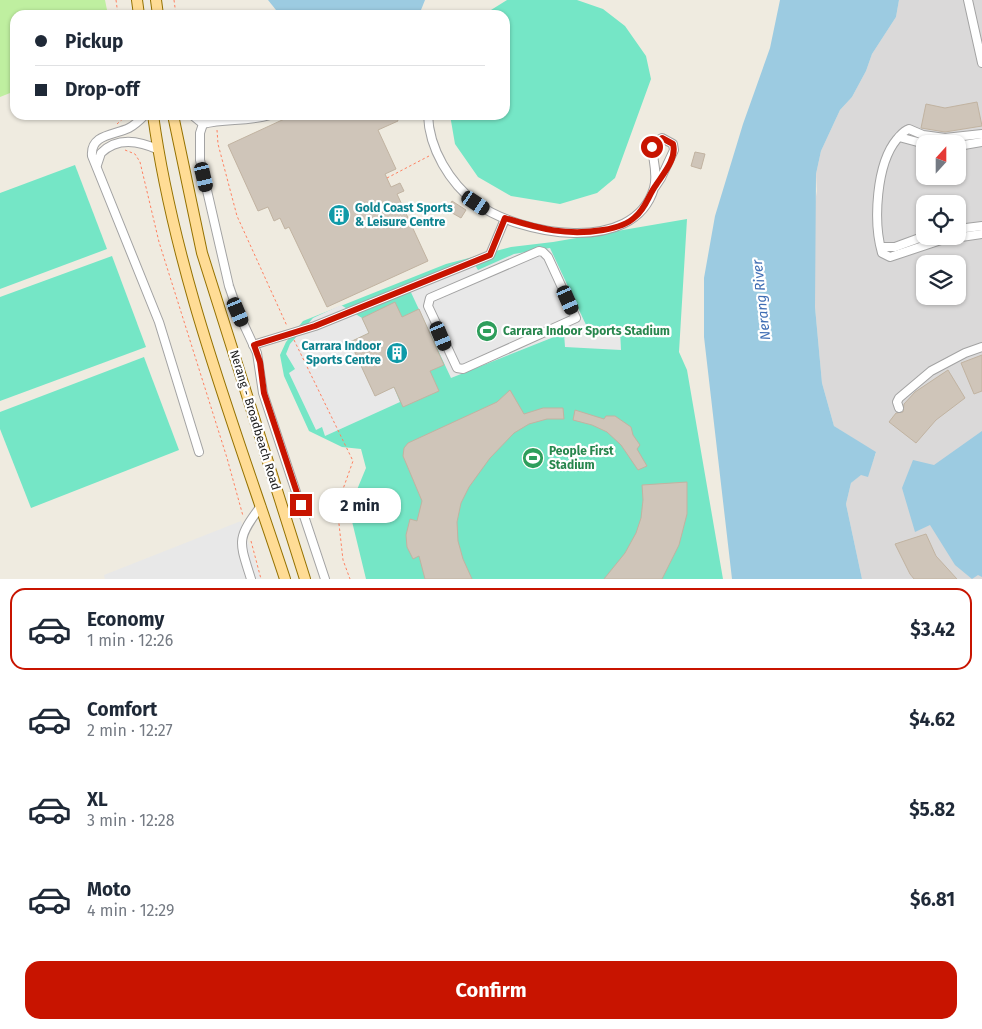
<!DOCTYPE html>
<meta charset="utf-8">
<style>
body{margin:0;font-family:"Fira Sans",sans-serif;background:#f6f6f7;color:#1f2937;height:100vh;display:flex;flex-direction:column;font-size:19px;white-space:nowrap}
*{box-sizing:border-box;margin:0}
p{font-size:16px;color:#747a83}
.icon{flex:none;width:28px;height:28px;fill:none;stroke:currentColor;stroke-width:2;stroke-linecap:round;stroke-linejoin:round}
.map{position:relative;height:579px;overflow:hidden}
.sheet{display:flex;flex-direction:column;background:#fff;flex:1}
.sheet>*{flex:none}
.banner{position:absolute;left:10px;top:10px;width:500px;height:110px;border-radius:15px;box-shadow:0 1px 4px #0004;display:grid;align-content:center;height:110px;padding:0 25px;background:#fff}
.needle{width:32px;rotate:21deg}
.controls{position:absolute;left:916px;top:135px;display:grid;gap:10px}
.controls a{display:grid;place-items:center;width:50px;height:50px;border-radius:10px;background:#fff;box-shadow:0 1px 4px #0004;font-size:25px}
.end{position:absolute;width:22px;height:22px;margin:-11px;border:6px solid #c81400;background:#fff;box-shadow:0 0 0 2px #fff}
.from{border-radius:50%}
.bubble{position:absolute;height:35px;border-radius:15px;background:#fff;box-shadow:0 1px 4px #0004;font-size:16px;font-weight:700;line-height:35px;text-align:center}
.car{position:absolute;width:15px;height:30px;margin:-15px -8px;border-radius:6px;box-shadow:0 0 4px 1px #0007;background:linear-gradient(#222 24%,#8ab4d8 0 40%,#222 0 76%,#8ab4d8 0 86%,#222 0)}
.banner b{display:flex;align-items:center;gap:18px;height:48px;font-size:19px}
.banner b+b{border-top:1px solid #e0e1e3}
.banner i{width:12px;height:12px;background:#1f2937}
ul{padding:9px 0 0;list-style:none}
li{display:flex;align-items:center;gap:15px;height:82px;margin:0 10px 8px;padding:0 15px;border:2px solid transparent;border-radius:15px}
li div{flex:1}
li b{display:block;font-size:19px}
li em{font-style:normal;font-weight:700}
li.active{border-color:#c81400}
li>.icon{width:45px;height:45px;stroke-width:1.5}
.cta{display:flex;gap:10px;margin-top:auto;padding:10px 25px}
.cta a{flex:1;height:58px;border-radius:15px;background:#c81400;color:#fff;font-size:20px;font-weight:700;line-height:58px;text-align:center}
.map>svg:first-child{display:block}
.residential{fill:#dad9d9;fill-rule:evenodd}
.grass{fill:#bfefa0}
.pitch{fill:#75e6c6}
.parking{fill:#e8e8e8}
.water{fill:#9ccbe1}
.building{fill:#cfc5b9;stroke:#c1b3a1}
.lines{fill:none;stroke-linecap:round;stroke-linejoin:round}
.minor-casing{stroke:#a3a3a3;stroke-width:10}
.major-casing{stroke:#947100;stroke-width:12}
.path{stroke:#ff8161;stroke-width:1;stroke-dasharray:2.5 2.5;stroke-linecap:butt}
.minor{stroke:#fff;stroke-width:8}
.major{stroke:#ffdc95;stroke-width:10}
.route{stroke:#c81400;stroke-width:6}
.labels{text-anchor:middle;stroke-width:4.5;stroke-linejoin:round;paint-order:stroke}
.culture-label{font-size:12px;font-weight:bold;fill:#0d838f;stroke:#fff;text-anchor:start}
.leisure-label{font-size:12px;font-weight:bold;fill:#27864d;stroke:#fff;text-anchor:start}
.street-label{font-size:12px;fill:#1c1c1c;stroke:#fff}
.water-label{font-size:14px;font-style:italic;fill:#406eb4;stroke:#fff}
</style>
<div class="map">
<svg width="982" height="579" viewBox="0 0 982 579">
<rect width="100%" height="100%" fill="#efebe0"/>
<path class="residential" d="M899,0H982V579H862L846,504L851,483L871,466L876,453L834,426L822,383L815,307L814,208L817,191L816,174L821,151L840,110L852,97L866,71L872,54L896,17ZM925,144H958V176H925ZM925,204H958V236H925ZM925,264H958V296H925Z"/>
<path class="grass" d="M0,0H105L108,15H15V91L0,97Z"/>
<g class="pitch">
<path d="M507,0H577L603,9L625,26L646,56L651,79L615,178L597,193L560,204L511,196L478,177L455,144L450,115H505V15H488L491,10Z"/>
<path d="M75,165L107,249L0,289V193Z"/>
<path d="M687,219L679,352L687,370L723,579H366L349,509L366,468L361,449L342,447L309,431L284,376L280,355L286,342L303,321L446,264L511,247L553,242Z"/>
<path d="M112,256L146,347L0,401V297Z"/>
<path d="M144,357L179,450L31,508L0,429V412Z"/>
</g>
<g class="parking">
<path d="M550,248L587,327L620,329L621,350L565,347L564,333L451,378L408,286L475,265L478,270L514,254Z"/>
<path d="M341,305L362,318L369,333L350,342L375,395L394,387L400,402L325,436L322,427L316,430L289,373L295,369L286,354L290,344L313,318Z"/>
<path d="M241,521L261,579H105L104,575Z"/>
</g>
<g class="water">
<path d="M268,0H425L419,15H280Z"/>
<path d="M780,0H899L896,17L872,54L866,71L852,97L840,110L821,151L816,174L815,307L822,383L834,426L876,452L868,477L861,475L851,483L846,504L862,579H732L704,337V278L715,216L743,124L770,48Z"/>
<path d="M982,431V577L978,575L972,579L955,565L930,525L915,532L902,488L913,460L934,465Z"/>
</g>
<g class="building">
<path d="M977,102L982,126L945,132L921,128L926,104L945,108Z"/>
<path d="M293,115H396L398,121L378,130L396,169L385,174L391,187L400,183L404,191L397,194L428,261L327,307L289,227L285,229L280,218L274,221L268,207L258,211L228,145Z"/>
<path d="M695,152L705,154L701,169L691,166Z"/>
<path d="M452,201L466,210L461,218L447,210Z"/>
<path d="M395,302L402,317L419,309L444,365L430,371L439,391L403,407L394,387L375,396L350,342L369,333L362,318Z"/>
<path d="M982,355V391L974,394L961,363Z"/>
<path d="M948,370L965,398L936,420L916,443L889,422L896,413L903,412L904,404L915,392Z"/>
<path d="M510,390L524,414L543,408H563L564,419H547L529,424L514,433L490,458L469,487L461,503L457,522L458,541L463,559L472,579H425L419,556L413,559L407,547L406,535L410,519L417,521L422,501L403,456L404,448L408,443L497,402Z"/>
<path d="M575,410L604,419L606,416H615L631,427L633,435L640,445L637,449L647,466L638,470L621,445L607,432L592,425L573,420Z"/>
<path d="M687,482V514L679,545L662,579H604L625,553L636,533L641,518L643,500L642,485Z"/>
<path d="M926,534L936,556L957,579H914L910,574L895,544Z"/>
</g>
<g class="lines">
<g class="minor-casing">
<g id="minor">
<path d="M968,0L982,63"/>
<path d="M145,115C140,120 135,125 129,128C115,135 90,134 92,156L159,322L199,452"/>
<path d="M192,115L203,124"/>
<path d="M428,115C429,149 450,183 476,203C519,235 634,256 654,188C658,174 653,161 652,147L655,142L662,138L673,144L674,150L661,178L655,187"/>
<path d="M203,124L200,133V160L229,286L238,312L257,353L263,393L325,579"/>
<path d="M203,124C225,118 247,122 270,115"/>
<path d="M982,134L945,138L923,135L909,129C903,131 901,135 897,139C876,164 873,222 882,253L890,257L941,240L982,234"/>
<path d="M899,137L925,144"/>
<path d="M958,146L982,142"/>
<path d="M97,165L101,153C118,136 140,141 159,150"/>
<path d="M958,229L982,226"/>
<path d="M881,247H895L925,236"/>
<path d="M539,251L543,252L548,257L576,318L463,369L457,368L428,306L430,298Z"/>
<path d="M253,345L315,326L490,255L505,219"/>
<path d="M899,408L897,402L899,398L931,371L965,353L982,347"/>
<path d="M251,579C239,541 236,539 261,506"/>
</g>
</g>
<g class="major-casing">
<g id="major">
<path d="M137,0L139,15"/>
<path d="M156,0L158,15"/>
<path d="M153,115C175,274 235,427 285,579"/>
<path d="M173,115L202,253L305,579"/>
</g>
</g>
<g class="path">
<path d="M116,0L118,15"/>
<path d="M174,0L176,15"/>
<path d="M117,124L127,115"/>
<path d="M217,130L218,144L237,216L287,326"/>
<path d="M125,150L135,154L140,162L159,242L227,458L243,516"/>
<path d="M387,178L429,156"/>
<path d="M294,340L353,461L337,506L343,560L350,579"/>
<path d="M251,541L261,579"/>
</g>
<use href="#minor" class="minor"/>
<use href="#major" class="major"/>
</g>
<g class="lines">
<path class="route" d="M301,505L264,393L260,362L254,345L315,326L490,255L505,218C540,229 567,236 603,230C615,228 627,225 635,217C646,208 648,196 656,185C664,173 677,158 673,144L662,138L655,142L652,147"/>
</g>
<defs>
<g id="building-disc" transform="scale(1.125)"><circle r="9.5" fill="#0f9aa8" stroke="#fff"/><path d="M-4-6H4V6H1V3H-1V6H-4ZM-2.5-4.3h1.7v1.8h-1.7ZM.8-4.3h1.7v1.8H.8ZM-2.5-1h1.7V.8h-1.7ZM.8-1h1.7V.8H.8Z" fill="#fff"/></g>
<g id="stadium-disc" transform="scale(1.125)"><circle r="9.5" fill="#2e9e5b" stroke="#fff"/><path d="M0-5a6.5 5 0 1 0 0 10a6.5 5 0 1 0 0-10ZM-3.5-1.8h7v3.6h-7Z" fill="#fff"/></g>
</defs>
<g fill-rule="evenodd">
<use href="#building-disc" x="339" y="215"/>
<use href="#stadium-disc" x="487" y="331"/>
<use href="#building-disc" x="397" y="353"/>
<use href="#stadium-disc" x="533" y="458"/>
</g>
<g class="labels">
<g class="culture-label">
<text x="355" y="212">Gold Coast Sports<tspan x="355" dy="14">&amp; Leisure Centre</tspan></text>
<text x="381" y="350" text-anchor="end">Carrara Indoor<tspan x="381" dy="14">Sports Centre</tspan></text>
</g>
<g class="leisure-label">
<text x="503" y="335">Carrara Indoor Sports Stadium</text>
<text x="549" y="455">People First<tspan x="549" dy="14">Stadium</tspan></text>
</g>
<g class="street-label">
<text transform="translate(255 420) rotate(73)" y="4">Nerang - Broadbeach Road</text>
</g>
<g class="water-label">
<text transform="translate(761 300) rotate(-96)" y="5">Nerang River</text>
</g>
</g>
</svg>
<div class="controls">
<a><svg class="needle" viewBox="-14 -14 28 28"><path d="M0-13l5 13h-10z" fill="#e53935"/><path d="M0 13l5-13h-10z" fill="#747a83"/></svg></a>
<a><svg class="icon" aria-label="locate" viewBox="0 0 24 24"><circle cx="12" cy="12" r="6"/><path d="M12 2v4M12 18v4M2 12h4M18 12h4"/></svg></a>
<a><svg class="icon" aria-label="layers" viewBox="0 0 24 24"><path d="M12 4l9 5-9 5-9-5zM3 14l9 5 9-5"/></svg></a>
</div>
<i class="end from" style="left:652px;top:147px"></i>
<i class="end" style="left:301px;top:505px"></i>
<div class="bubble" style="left:319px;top:488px;width:82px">2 min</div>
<i class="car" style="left:204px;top:177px;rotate:167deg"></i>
<i class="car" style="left:476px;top:203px;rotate:124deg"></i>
<i class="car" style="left:568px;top:300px;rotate:156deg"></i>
<i class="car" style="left:238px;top:312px;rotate:157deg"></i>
<i class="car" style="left:441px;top:336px;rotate:157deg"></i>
<div class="banner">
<b><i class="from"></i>Pickup</b>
<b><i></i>Drop-off</b>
</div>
</div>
<section class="sheet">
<ul>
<li class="active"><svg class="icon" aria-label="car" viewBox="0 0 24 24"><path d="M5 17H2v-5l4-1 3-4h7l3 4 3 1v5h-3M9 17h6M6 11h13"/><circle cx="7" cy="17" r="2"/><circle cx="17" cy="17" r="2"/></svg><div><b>Economy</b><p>1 min · 12:26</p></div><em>$3.42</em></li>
<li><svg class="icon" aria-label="car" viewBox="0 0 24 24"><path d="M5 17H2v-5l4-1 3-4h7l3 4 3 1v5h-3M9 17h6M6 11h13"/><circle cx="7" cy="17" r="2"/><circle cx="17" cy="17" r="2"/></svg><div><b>Comfort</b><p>2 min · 12:27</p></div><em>$4.62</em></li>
<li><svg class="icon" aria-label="car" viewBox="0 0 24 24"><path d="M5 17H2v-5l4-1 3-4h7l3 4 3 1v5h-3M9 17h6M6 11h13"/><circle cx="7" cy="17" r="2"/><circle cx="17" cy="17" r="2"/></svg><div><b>XL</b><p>3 min · 12:28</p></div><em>$5.82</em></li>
<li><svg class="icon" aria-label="car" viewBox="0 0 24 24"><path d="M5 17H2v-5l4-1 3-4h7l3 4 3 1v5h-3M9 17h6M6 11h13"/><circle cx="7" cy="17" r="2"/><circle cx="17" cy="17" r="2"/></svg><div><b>Moto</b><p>4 min · 12:29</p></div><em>$6.81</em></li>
</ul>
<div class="cta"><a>Confirm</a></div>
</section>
